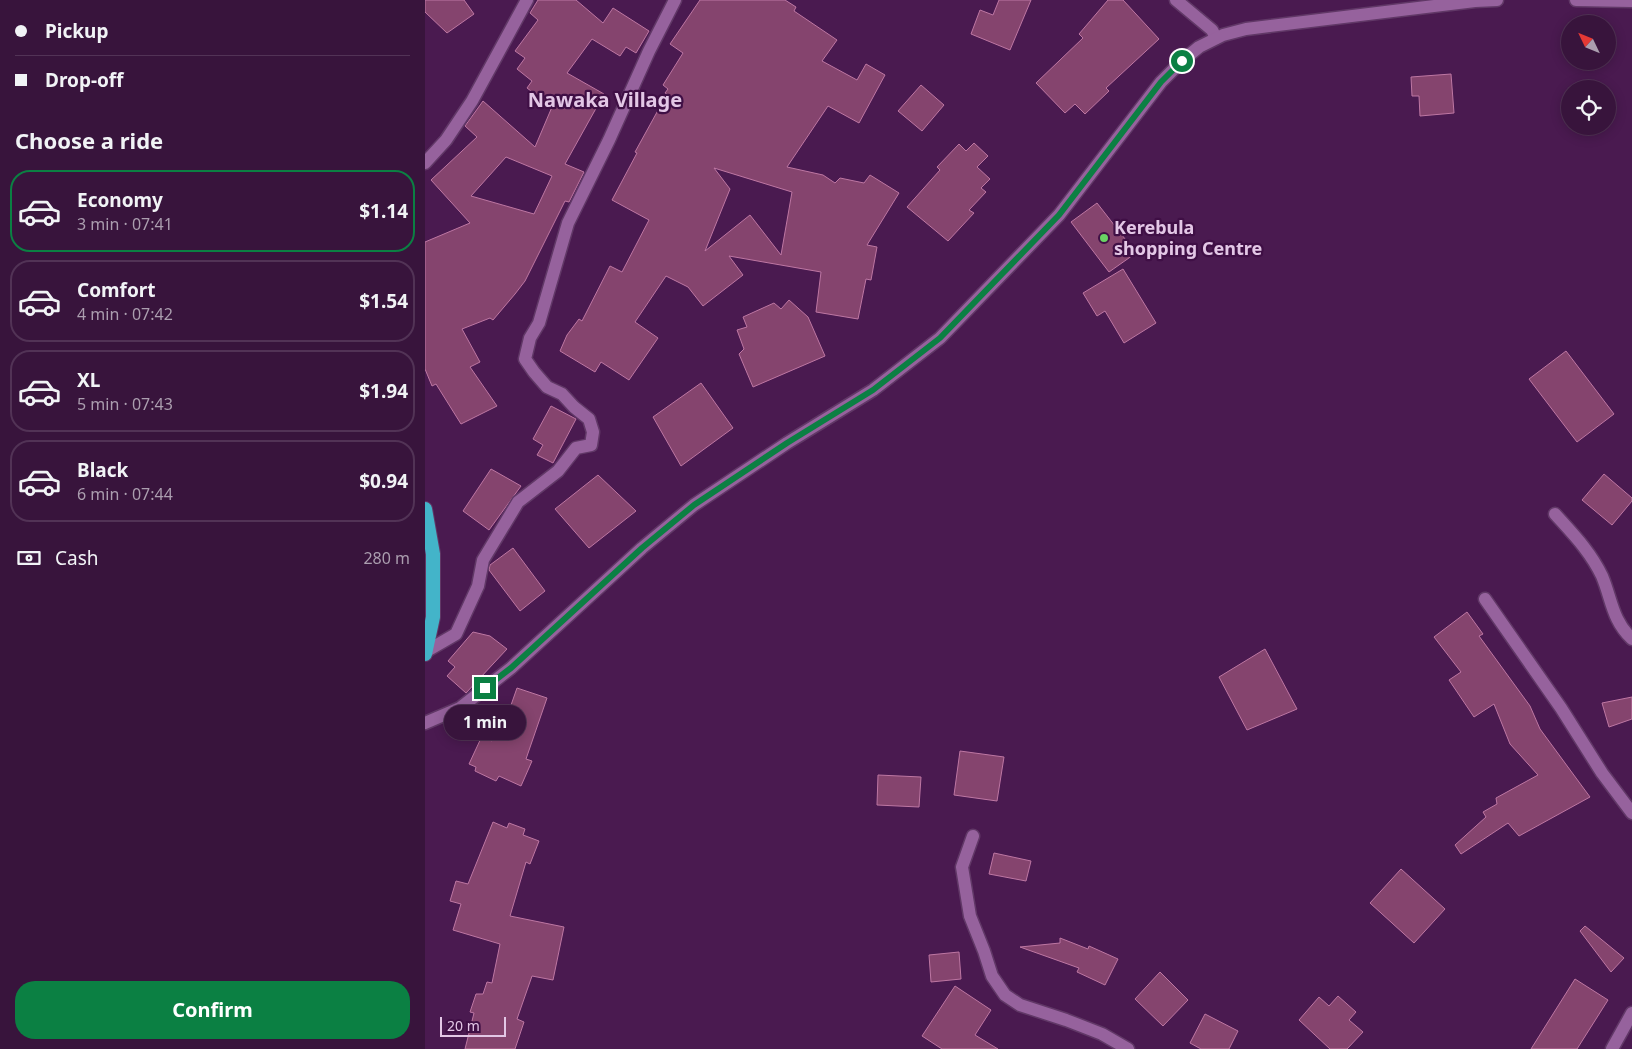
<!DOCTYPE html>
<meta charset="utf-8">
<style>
body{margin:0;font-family:"Noto Sans",sans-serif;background:#3f1d43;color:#f1f3f6;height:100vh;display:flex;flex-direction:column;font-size:19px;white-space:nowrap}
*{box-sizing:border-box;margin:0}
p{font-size:16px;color:#ab9eaf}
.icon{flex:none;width:28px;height:28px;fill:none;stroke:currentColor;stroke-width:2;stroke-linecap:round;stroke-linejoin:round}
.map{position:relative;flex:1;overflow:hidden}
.details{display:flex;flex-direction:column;background:#38143c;width:425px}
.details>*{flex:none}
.guide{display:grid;align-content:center;height:110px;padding:0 15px;background:#38143c}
.needle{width:32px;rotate:313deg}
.buttons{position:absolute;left:1136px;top:15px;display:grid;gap:10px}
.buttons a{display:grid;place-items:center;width:55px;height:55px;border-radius:50%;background:#38143c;box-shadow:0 2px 12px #0003,0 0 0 1px #523356;font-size:25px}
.scale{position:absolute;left:15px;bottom:12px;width:66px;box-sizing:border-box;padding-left:5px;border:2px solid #e3c7e6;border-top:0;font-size:14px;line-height:18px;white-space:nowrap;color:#e3c7e6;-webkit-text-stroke:4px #3f0f45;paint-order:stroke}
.end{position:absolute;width:22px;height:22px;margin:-11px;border:6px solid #0b8043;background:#fff;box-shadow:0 0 0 2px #fff}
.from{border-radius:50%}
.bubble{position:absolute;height:35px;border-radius:18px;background:#38143c;box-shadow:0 2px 12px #0003,0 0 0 1px #523356;font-size:16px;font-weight:700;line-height:35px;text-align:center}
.guide b{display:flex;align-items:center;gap:18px;height:48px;font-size:19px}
.guide b+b{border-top:1px solid #523356}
.guide i{width:12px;height:12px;background:#f1f3f6}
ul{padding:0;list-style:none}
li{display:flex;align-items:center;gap:15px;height:82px;margin:0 10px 8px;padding:0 5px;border:2px solid #523356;border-radius:20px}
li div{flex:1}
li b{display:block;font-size:19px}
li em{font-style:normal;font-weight:700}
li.on{border-color:#0b8043}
li>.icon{width:45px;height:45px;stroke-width:1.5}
h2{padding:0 15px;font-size:22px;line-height:60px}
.pay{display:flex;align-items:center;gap:12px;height:55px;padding:0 15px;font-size:19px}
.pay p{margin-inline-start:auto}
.action{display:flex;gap:10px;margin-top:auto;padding:10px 15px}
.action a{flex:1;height:58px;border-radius:20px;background:#0b8043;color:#fff;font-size:20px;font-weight:700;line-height:58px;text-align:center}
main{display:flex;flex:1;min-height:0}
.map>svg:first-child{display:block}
.building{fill:#85446e;stroke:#be77a3;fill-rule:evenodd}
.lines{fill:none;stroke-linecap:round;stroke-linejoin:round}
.service-casing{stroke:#613867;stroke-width:15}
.minor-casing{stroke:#613867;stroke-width:15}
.tertiary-casing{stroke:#613867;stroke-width:15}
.trunk-casing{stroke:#613867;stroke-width:16}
.service{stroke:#96629d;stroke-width:12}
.minor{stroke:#96629d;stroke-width:12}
.tertiary{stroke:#96629d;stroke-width:12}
.trunk{stroke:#43b4c9;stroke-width:14}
.route{stroke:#0b8043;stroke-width:6}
.poi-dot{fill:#6ad364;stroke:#3f0f45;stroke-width:2}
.labels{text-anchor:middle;stroke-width:4.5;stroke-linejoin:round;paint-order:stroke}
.poi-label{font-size:18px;font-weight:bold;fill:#e3c7e6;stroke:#3f0f45;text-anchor:start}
.quarter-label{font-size:20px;font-weight:bold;fill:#e3c7e6;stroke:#3f0f45}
</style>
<main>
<section class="details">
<div class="guide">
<b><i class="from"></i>Pickup</b>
<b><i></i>Drop-off</b>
</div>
<h2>Choose a ride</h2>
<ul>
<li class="on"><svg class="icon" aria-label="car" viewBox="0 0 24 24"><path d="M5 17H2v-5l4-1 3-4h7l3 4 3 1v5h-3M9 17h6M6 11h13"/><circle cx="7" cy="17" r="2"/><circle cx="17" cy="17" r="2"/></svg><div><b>Economy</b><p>3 min · 07:41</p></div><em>$1.14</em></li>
<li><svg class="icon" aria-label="car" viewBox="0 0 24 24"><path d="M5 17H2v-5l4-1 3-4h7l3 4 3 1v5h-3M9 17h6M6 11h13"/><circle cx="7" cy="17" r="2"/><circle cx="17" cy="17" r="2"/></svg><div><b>Comfort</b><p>4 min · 07:42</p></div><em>$1.54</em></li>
<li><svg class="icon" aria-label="car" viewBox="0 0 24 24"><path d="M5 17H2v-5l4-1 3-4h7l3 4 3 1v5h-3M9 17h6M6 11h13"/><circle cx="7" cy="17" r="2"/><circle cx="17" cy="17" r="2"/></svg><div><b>XL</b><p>5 min · 07:43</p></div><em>$1.94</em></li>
<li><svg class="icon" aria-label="car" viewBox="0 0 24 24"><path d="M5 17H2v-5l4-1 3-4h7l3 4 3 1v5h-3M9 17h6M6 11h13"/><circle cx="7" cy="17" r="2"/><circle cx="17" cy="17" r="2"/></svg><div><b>Black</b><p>6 min · 07:44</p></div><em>$0.94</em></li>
</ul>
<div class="pay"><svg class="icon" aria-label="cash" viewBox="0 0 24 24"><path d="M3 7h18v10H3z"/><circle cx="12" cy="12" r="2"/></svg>Cash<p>280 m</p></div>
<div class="action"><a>Confirm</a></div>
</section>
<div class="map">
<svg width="1207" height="1049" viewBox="0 0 1207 1049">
<rect width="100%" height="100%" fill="#4a1a50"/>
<g class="building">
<path d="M0,0H39L49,14L22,33L0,12Z"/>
<path d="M113,0H151L178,23L188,8L224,31L211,53L201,47L195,56L167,39L142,73L179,94L140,164L159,172L144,202L140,201L100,281L90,294L68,320L65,318L37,329L55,362L45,367L72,406L36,424L11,384L7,386L0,369V242L45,223L6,180L52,137L40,126L58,101L110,147L127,107L102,88L107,81L92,69L100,58L90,51L113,20L105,13ZM81,157L127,176L109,214L46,196Z"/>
<path d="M275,0H360L371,7L369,11L412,40L397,61L432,80L441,64L460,75L434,123L403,106L362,167L398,175L410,183L415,178L439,183L445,175L474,193L442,245L452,247L446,280L441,279L433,319L391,312L396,272L304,256L318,275L278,306L263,287L241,276L210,322L233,338L204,380L176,362L170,372L135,351L142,335L154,319L157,321L185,266L197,272L224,220L187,200L212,153L210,152L242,94L240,93L243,89L238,85L258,53L245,44ZM289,168L367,192L356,255L325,215L280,251L305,189Z"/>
<path d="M574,0H606L585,50L546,34L555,10L568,15Z"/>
<path d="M683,0H698L734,39L681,88L684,91L660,114L650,104L640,113L611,83L658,38L654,34Z"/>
<path d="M1026,74L1029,113L995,116L994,96H987L986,77Z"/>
<path d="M496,85L519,105L497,131L473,111Z"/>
<path d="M549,143L563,156L552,167L565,179L556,188L561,192L544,210L549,213L523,241L482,207L515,170L512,167L534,144L541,151Z"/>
<path d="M672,203L711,253L684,272L646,222Z"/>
<path d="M698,269L731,323L699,343L680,311L672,316L658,293Z"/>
<path d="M364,300L383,317L400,356L328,387L314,354L319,349L312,330L322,327L318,317L349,303L356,309Z"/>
<path d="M1141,351L1189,414L1152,442L1104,379Z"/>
<path d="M276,383L308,428L256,466L228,417Z"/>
<path d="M126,406L151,419L128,463L112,455L118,445L108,439Z"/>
<path d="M66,469L96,486L64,530L38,511Z"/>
<path d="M1179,474L1207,498V501L1187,525L1157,500Z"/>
<path d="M173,475L211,511L164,548L130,509Z"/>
<path d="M88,548L120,591L95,611L64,570L65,565Z"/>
<path d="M1042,612L1058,634L1054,636L1105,706L1115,729L1165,797L1094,836L1083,823L1036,854L1030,845L1061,817L1058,812L1072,804L1071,798L1113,775L1085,744L1069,704L1049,717L1024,680L1036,672L1009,637Z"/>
<path d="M48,632L65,636L82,649L41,693L22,676L30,667L23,661Z"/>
<path d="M840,649L872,709L822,730L794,677Z"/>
<path d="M92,688L122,698L101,759L107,761L96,786L74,776L71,781L50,771L51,767L44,764L57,736L67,741L78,706L85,708Z"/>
<path d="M1207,697V719L1184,727L1177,703Z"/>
<path d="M535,751L579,757L572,801L529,795Z"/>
<path d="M453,775L496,777L494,807L452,805Z"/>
<path d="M68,822L82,828L84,823L100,829L98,835L114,841L105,864L101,862L85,916L139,927L128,980L107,976L92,1019L99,1022L90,1049H40L49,1013L45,1012L51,994H58L62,982L67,983L75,944L28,930L36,904L25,901L31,881L43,884Z"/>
<path d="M569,853L606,861L601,881L564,874Z"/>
<path d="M976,869L1020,909L989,943L945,903Z"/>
<path d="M1160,926L1199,958L1186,972L1155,931Z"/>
<path d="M635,938L663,949L664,946L693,959L680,985L652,972L654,968L595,947L635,943Z"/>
<path d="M534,952L536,979L506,982L504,955Z"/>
<path d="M735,972L763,1000L738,1026L710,999Z"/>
<path d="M1150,979L1183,1000L1152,1049H1106Z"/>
<path d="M530,986L566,1010L550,1035L573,1049H517L497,1036Z"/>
<path d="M913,996L931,1012L924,1020L938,1032L922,1049H905L874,1020L894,997L904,1006Z"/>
<path d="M780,1014L813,1031L804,1049H776L765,1043Z"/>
</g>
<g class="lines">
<g class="service-casing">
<g id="service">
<path d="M1130,514C1148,534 1165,551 1177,576C1187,600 1187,620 1207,639"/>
<path d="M1060,599L1136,708L1177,773L1207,813"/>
<path d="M548,836L537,867L545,916L559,951L567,976L580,995L595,1005L641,1020L677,1034L703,1049"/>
</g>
</g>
<g class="minor-casing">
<g id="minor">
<path d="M751,0L787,30L791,38"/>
<path d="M1151,0L1207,1"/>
<path d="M0,163L21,140L47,101L102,0"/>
<path d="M0,652L31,634L53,586L58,560L93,502L133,471L151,448L166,445L168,432L164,419L149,407L137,394L122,387L109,372L100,359L105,338L114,323L143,223L184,140L224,51L250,0"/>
<path d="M0,723L35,708L86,668L217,548L269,505L362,443L448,390L515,338L634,215L736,82L757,61L774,47L798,35L821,29L1050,1L1072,0"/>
</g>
</g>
<g class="tertiary-casing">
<path id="tertiary" d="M1187,1049L1207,1013"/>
</g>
<g class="trunk-casing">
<path id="trunk" d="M0,509L8,554V617L0,654"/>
</g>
<use href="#service" class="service"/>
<use href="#minor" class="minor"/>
<use href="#tertiary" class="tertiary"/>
<use href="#trunk" class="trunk"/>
</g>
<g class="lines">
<path class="route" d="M60,688L86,668L217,548L269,505L362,443L448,390L515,338L634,215L736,82L757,61"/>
</g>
<circle class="poi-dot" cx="679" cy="238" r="5"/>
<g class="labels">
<g class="poi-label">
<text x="689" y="234">Kerebula<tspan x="689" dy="21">shopping Centre</tspan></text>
</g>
<g class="quarter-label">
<text x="180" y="107">Nawaka Village</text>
</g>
</g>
</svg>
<div class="buttons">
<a><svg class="needle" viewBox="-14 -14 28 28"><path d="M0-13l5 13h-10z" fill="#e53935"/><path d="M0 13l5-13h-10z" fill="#ab9eaf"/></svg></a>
<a><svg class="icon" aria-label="locate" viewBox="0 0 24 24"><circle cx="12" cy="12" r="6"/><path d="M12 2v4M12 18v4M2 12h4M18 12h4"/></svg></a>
</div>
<div class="scale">20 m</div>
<i class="end from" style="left:757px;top:61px"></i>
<i class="end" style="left:60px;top:688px"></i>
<div class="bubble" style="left:19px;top:705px;width:82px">1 min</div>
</div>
</main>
